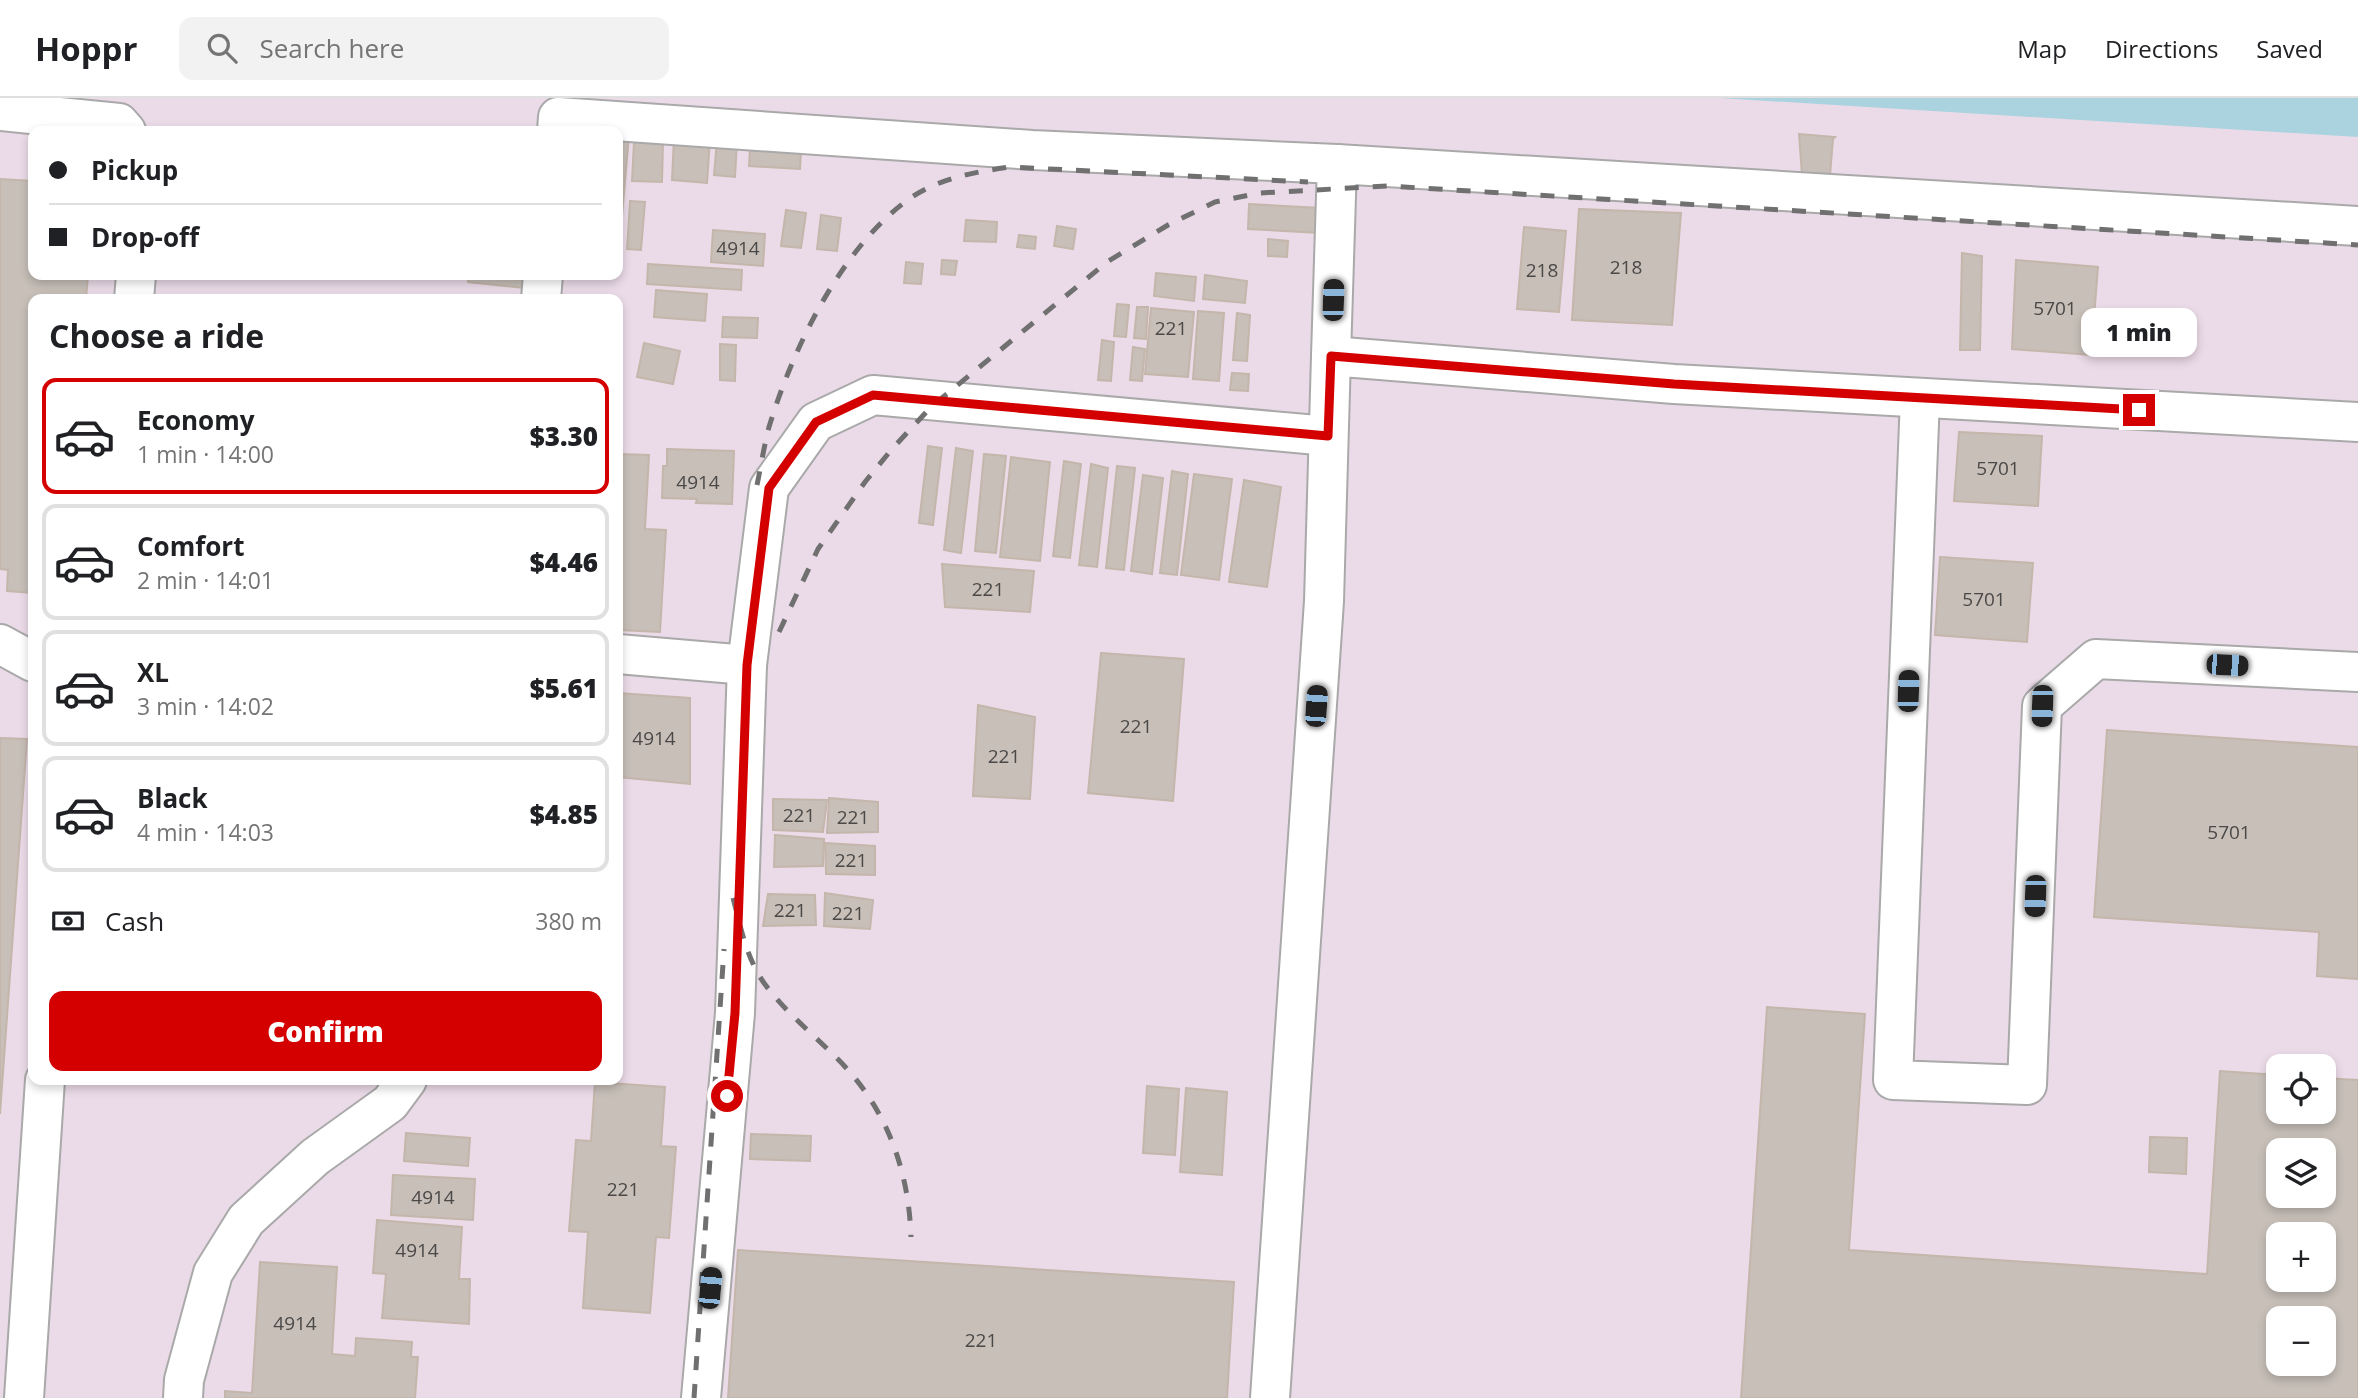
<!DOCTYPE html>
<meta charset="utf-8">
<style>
body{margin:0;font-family:"Open Sans",sans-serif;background:#f2f2f2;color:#202124;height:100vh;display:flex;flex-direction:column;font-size:26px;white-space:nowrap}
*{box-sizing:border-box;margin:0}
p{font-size:23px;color:#757577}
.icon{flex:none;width:38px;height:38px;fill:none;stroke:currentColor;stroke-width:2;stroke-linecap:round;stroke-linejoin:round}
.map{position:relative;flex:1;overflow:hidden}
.panel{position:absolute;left:28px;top:196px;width:595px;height:791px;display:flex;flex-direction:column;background:#fff;border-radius:14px;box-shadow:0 4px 10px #0003}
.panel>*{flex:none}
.guide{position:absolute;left:28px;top:28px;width:595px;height:154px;border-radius:14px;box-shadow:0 4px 10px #0003;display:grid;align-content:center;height:154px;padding:0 21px;background:#fff}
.tools{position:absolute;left:2266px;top:956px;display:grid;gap:14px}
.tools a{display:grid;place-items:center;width:70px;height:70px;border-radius:14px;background:#fff;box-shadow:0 4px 10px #0003;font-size:35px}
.end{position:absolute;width:32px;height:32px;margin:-16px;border:9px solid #d40000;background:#fff;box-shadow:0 0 0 4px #fff}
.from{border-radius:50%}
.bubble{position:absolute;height:49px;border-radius:14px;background:#fff;box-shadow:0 4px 10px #0003;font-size:23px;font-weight:800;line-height:49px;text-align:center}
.car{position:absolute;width:21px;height:42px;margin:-21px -10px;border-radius:9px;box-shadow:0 0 5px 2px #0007;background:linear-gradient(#222 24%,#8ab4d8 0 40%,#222 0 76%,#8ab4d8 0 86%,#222 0)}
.guide b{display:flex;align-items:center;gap:24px;height:66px;font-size:26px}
.guide b+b{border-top:2px solid #e0e0e0}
.guide i{width:18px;height:18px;background:#202124}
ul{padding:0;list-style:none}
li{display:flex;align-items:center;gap:21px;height:116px;margin:0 14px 10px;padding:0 7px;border:4px solid #e0e0e0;border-radius:14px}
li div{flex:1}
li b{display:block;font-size:26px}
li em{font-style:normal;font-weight:800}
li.selected{border-color:#d40000}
li>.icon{width:63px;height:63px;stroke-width:1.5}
h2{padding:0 21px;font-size:32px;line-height:84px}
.pay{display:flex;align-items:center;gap:18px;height:77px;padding:0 21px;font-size:26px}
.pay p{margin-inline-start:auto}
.cta{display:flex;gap:14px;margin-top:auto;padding:14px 21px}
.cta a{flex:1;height:80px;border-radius:14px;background:#d40000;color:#fff;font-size:28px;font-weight:800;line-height:80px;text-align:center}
header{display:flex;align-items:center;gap:42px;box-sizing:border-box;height:98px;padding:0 35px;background:#fff;border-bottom:2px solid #e0e0e0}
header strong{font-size:33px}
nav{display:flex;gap:38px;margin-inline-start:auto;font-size:24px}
.search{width:490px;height:63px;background:#f2f2f2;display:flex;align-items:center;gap:18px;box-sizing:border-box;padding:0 24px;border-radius:14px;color:#757577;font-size:26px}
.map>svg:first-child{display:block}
.industrial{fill:#ebdbe8;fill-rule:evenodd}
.water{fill:#aad3df}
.building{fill:#c7bfb8;stroke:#c4b6ab;stroke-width:2;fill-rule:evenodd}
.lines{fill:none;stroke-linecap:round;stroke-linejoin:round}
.minor-casing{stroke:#a9a9a9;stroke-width:42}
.minor{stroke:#fff;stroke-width:38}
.rail{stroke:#707070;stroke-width:5;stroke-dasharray:14 14;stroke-linecap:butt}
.route{stroke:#d40000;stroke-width:9}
.labels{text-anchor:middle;stroke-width:5;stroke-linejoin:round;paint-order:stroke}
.number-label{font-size:19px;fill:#4b4948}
</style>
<header>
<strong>Hoppr</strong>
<div class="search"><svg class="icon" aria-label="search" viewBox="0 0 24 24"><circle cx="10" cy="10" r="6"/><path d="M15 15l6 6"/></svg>Search here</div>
<nav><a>Map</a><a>Directions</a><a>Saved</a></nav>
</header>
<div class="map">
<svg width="2358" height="1300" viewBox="0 0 2358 1300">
<rect width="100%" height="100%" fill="#f2efe9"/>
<path class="industrial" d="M0,0H2358V1300H0ZM33,33H618V177H33ZM33,201H618V982H33ZM2278,968H2324V1013H2278ZM2278,1052H2324V1097H2278ZM2278,1136H2324V1181H2278ZM2278,1220H2324V1265H2278Z"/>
<path class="water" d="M1719,0H2358V39Z"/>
<g class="building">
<path d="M1799,36L1835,39L1833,41L1830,77H1802Z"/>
<path d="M618,37L629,38L619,151L618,150Z"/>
<path d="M674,39L710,41L707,85L672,82Z"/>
<path d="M717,42L737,44L735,79L714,77Z"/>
<path d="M634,44H663L662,84L632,83Z"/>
<path d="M750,50L801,54L800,71L749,68Z"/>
<path d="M33,72V177H88L86,201H33V495L7,493L8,472L0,471V81L33,83Z"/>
<path d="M630,103L645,104L641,152L627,151Z"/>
<path d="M1249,106L1321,110L1319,135L1248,131Z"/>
<path d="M1579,111L1681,115L1672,227L1572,222Z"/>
<path d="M786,112L806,115L801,150L781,148Z"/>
<path d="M821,117L841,120L837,153L817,151Z"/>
<path d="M966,122L997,124L996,144L964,143Z"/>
<path d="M1057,128L1076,131L1073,151L1054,148Z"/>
<path d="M1524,129L1566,133L1559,214L1517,211Z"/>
<path d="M713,132L765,136L763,168L711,164Z"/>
<path d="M1019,137L1036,139L1035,151L1017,149Z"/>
<path d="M1268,141L1288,143L1287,159L1268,158Z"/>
<path d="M1962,155L1982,158L1980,252H1960Z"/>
<path d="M942,162L957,163L955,177L941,176Z"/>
<path d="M2016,162L2098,169L2091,257L2012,251Z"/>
<path d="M906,164L923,166L921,186L904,185Z"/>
<path d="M648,166L742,172L741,192L647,186Z"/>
<path d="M1156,175L1196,179L1194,203L1154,198Z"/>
<path d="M468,177H525L524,190L468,184Z"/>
<path d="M1205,177L1247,183L1245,205L1203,201Z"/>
<path d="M656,192L707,196L705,223L654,219Z"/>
<path d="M1117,206L1129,207L1126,239L1114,238Z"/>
<path d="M1137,209H1148L1146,241L1134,240Z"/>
<path d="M1151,210L1194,214L1188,279L1145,276Z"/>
<path d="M1198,213L1224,215L1219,283L1193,281Z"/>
<path d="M1237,215L1250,217L1247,263L1233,262Z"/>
<path d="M723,219L758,220L757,240L722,239Z"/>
<path d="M1102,242L1114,244L1111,283L1098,282Z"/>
<path d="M644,245L680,253L673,286L637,279Z"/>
<path d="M720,246L736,247L735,283L720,282Z"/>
<path d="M1133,249L1145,251L1142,283L1130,282Z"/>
<path d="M1232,275L1249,276L1248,293L1230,292Z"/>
<path d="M1959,334L2042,338L2038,408L1954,403Z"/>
<path d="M928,348L942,350L933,427L919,425Z"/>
<path d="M956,350L973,353L961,455L944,452Z"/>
<path d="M667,351L734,353L732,406L696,405L697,401L662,400L663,368H667Z"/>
<path d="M618,356L649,357L645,431L666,432L660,534L618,532Z"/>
<path d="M984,356L1006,358L996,455L975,453Z"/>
<path d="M1011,359L1050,364L1040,463L1000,459Z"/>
<path d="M1064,363L1081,366L1070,460L1053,458Z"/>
<path d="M1091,366L1108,370L1097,469L1079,467Z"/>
<path d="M1117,368L1135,370L1124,472L1106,470Z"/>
<path d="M1172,373L1188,376L1177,477L1160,475Z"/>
<path d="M1194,376L1232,381L1219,482L1181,477Z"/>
<path d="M1143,377L1163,380L1152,476L1131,473Z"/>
<path d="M1244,382L1281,389L1267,489L1229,484Z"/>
<path d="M1940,459L2033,465L2027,544L1935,537Z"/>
<path d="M942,466L1034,473L1030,514L945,509Z"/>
<path d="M1101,555L1184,561L1173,703L1088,695Z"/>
<path d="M618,595L690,600V686L618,679Z"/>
<path d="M978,607L1035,619L1030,701L973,698Z"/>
<path d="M2107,632L2358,649V881L2317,878L2319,834L2094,819Z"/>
<path d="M0,640L27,641L0,1016Z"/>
<path d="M829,700L878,704V734L827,735Z"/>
<path d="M773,701L827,702L823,734L773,732Z"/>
<path d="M775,737L824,741L823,768L774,769Z"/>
<path d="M825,745L875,748V777L826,776Z"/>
<path d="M825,795L873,802L870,831L824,828Z"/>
<path d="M768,796L815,797L816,827L763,828Z"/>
<path d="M1767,909L1865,916L1849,1152L2207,1176L2220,973L2278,977V1013H2324V980L2358,982V1300H1741ZM2278,1052H2324V1097H2278ZM2278,1136H2324V1181H2278ZM2278,1220H2324V1265H2278Z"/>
<path d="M595,984L665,989L661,1048L676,1049L669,1140L656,1139L650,1215L583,1210L588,1134L569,1133L576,1042L591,1043Z"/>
<path d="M1147,988L1179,991L1175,1057L1143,1055Z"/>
<path d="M1186,990L1227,994L1222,1077L1180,1074Z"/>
<path d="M406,1035L470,1040L468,1068L404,1063Z"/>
<path d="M751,1036L811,1038L810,1063L750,1061Z"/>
<path d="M2150,1039L2187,1040L2186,1076L2149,1074Z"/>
<path d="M393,1077L475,1081L473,1122L391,1117Z"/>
<path d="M377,1122L462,1129L459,1181H470L469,1226L382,1220L386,1176L373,1175Z"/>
<path d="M738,1152L1234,1184L1227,1300H728Z"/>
<path d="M260,1164L337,1169L332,1256L355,1258L356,1240L412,1244L411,1259H418L415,1300H225V1293L252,1295Z"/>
</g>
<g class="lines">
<g class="minor-casing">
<g id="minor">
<path d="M0,13L119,25L126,33"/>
<path d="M557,33L558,19L1032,52L1337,66"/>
<path d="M134,201L136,177"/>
<path d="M541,201L543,177"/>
<path d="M1331,258L1337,66L2358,128"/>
<path d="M1920,300L1893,982L2027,987L2042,608L2096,561L2358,574"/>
<path d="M0,546L33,564"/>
<path d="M618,556L747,567"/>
<path d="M24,1300L45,982"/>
<path d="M183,1300L184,1282L213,1175L246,1122L315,1059L390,1005L407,982"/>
<path d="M701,1300L735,915L747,567L769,390L816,324L873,297L1328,338"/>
<path d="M1270,1300L1324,503L1331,258L1674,286L2358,324"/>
</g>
</g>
<use href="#minor" class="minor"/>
<g class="rail">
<path d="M757,387C761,368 764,348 769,329C793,250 841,150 909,101C939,80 975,74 1010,69L1308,84"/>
<path d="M779,534L818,451L865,384L892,351L931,309L1107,164L1168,127L1215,104L1260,95L1388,88L2358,147"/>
<path d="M733,800C741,830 746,859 764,885C788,918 822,943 849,973C890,1020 909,1077 911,1139"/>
<path d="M694,1300L724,851"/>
</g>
</g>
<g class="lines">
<path class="route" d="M727,998L735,915L747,567L769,390L816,324L873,297L1328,338L1331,258L1674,286L2139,312"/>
</g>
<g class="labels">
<g class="number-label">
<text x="738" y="157">4914</text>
<text x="1626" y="176">218</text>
<text x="1542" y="179">218</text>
<text x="2055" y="217">5701</text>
<text x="1171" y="237">221</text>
<text x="1998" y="377">5701</text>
<text x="698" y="391">4914</text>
<text x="988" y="498">221</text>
<text x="1984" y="508">5701</text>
<text x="1136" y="635">221</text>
<text x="654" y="647">4914</text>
<text x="1004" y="665">221</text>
<text x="799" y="724">221</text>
<text x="853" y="726">221</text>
<text x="2229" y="741">5701</text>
<text x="851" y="769">221</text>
<text x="790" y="819">221</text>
<text x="848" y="822">221</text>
<text x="623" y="1098">221</text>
<text x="433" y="1106">4914</text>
<text x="417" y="1159">4914</text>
<text x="295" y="1232">4914</text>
<text x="981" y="1249">221</text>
</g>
</g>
</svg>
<div class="tools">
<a><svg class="icon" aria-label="locate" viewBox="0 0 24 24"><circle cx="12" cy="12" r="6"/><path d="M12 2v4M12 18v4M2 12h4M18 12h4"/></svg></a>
<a><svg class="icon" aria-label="layers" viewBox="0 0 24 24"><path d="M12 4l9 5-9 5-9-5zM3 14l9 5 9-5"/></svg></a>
<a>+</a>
<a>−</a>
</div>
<i class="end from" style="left:727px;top:998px"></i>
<i class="end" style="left:2139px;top:312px"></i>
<div class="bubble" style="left:2081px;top:210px;width:116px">1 min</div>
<i class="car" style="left:1333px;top:202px;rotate:2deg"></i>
<i class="car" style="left:2227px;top:567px;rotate:93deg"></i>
<i class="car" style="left:1908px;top:593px;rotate:2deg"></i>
<i class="car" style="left:1316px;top:608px;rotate:4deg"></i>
<i class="car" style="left:2042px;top:608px;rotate:182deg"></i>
<i class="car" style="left:2035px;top:798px;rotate:182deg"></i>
<i class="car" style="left:710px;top:1190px;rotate:5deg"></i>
<div class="guide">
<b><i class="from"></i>Pickup</b>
<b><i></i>Drop-off</b>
</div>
<section class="panel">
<h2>Choose a ride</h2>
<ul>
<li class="selected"><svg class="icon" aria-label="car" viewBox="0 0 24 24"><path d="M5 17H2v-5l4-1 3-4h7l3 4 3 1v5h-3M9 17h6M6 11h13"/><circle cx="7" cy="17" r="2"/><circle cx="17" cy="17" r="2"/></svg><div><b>Economy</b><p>1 min · 14:00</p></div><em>$3.30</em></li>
<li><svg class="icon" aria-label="car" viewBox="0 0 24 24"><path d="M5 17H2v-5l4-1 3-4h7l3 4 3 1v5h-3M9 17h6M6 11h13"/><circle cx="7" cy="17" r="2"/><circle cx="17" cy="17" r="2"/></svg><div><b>Comfort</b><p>2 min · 14:01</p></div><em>$4.46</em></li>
<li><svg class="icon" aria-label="car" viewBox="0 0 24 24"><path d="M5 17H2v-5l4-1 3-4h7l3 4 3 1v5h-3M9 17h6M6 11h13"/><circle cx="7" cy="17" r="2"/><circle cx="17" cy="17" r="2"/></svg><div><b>XL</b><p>3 min · 14:02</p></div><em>$5.61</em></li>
<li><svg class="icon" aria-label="car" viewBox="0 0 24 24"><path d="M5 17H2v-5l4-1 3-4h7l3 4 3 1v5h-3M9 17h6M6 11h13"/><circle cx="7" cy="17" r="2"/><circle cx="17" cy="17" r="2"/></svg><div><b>Black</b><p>4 min · 14:03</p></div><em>$4.85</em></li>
</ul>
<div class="pay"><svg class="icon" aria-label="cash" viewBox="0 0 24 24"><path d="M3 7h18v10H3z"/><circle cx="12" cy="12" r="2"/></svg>Cash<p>380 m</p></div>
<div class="cta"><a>Confirm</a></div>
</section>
</div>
